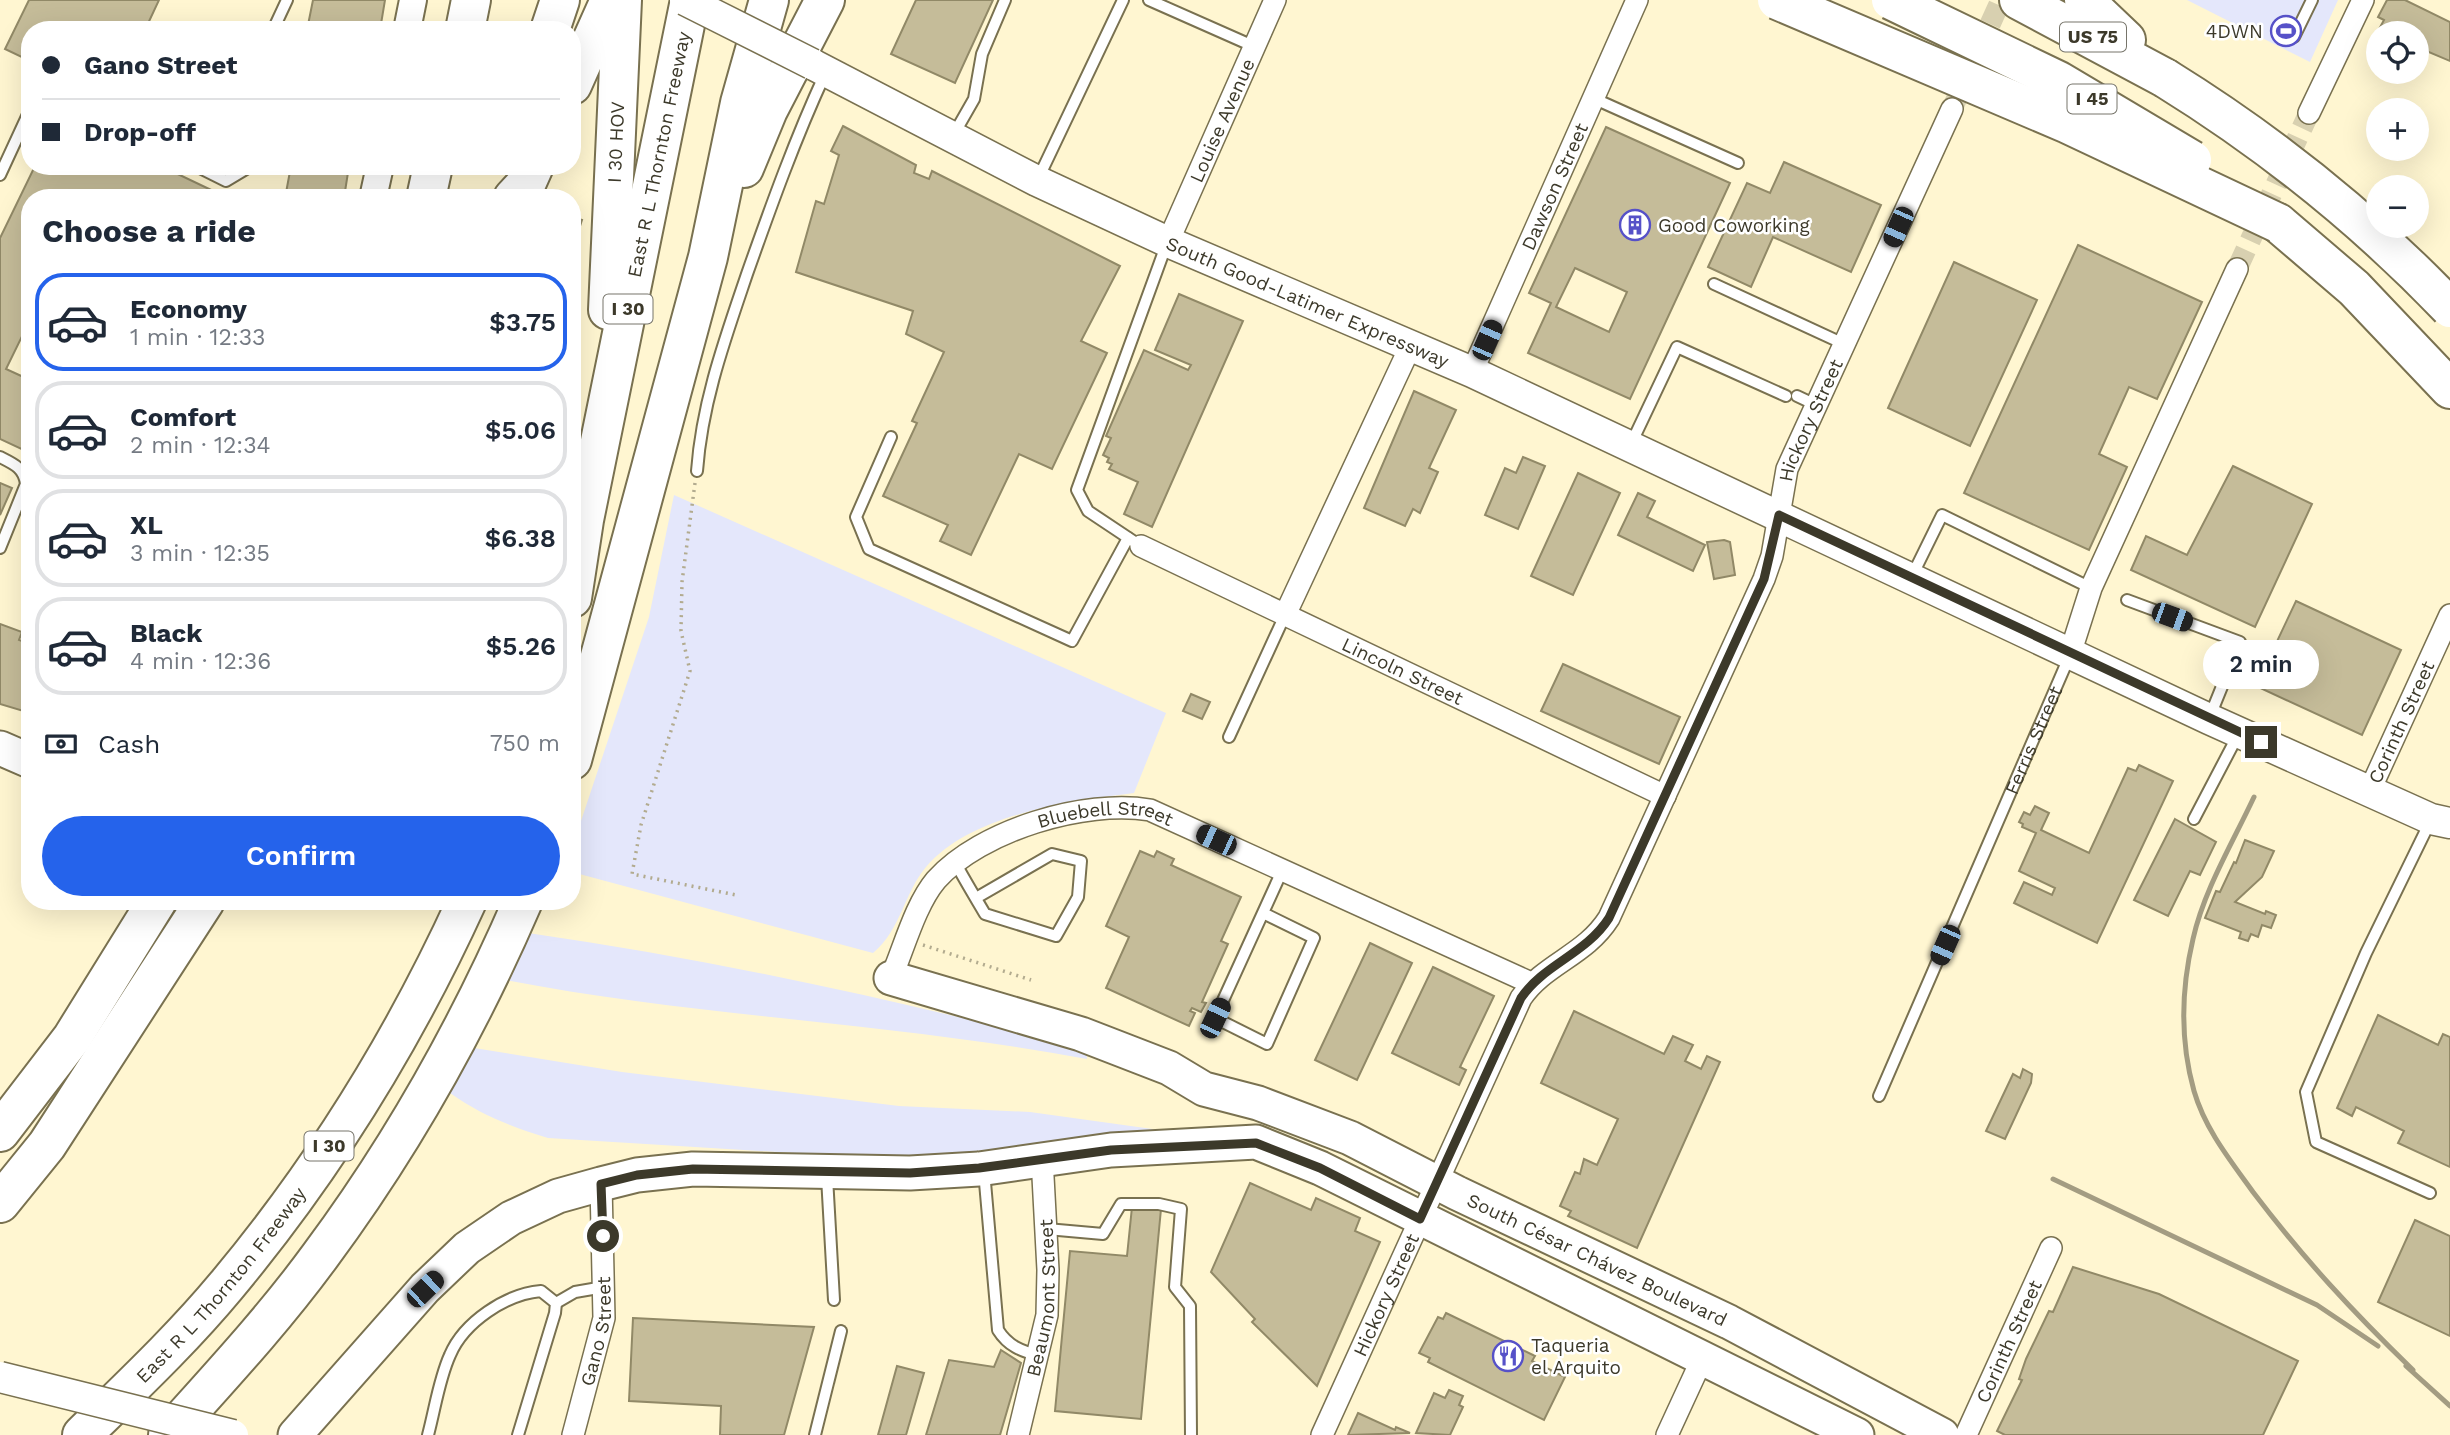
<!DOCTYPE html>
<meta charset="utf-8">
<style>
body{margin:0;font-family:"Work Sans",sans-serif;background:#f2f2f3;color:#1f2937;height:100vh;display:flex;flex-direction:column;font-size:26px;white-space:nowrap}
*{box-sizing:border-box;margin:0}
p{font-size:23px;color:#747a83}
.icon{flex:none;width:38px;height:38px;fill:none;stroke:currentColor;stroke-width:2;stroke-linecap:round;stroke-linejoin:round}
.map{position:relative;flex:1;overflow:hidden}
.sheet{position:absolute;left:21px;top:189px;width:560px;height:721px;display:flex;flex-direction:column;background:#fff;border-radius:28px;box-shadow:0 7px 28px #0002}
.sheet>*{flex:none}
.hud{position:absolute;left:21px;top:21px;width:560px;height:154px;border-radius:28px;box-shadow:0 7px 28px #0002;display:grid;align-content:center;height:154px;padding:0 21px;background:#fff}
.tools{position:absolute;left:2366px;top:21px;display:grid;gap:14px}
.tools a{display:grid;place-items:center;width:63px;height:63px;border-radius:50%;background:#fff;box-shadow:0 7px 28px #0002;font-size:35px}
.end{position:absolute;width:32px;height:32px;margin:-16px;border:9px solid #3c392a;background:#fff;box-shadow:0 0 0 4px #fff}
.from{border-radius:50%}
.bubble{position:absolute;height:49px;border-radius:24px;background:#fff;box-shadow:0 7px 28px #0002;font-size:23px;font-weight:600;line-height:49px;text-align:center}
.car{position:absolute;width:21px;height:42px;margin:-21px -10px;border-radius:9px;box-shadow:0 0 5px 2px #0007;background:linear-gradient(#222 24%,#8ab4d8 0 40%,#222 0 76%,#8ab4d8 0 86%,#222 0)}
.hud b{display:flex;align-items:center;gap:24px;height:66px;font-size:26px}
.hud b+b{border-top:2px solid #e0e1e3}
.hud i{width:18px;height:18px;background:#1f2937}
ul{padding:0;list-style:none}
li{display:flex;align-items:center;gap:21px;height:98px;margin:0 14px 10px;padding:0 7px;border:4px solid #e0e1e3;border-radius:28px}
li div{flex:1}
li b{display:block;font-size:26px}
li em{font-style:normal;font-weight:600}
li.on{border-color:#2563eb}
li>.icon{width:63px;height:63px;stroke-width:1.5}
h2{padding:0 21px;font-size:32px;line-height:84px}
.pay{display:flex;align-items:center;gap:18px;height:77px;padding:0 21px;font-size:26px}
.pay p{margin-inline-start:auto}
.button{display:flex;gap:14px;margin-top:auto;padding:14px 21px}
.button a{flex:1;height:80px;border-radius:42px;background:#2563eb;color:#fff;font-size:28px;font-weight:600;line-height:80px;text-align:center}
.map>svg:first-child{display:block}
.green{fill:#e4e7fb}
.building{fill:#c5bc99;stroke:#918967;stroke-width:2;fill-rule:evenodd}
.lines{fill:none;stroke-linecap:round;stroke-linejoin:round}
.minor-tunnel{stroke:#d8d0b0;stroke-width:21;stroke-dasharray:21 10;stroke-linecap:butt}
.service-casing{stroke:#797150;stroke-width:14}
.minor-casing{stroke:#797150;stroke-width:24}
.tertiary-casing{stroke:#797150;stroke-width:30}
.secondary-casing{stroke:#797150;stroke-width:33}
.primary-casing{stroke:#797150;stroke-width:37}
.motorway-casing{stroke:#797150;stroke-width:42}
.path{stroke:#b2ab8f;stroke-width:3.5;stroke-dasharray:2 5;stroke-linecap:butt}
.service{stroke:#fff;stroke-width:10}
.minor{stroke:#fff;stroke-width:21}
.tertiary{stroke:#fff;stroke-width:26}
.secondary{stroke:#fff;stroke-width:30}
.primary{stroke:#fff;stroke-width:33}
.motorway{stroke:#fff;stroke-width:38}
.rail{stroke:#a39c82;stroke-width:5}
.secondary-bridge-casing{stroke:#797150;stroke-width:33;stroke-linecap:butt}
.motorway-bridge-casing{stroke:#797150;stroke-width:42;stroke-linecap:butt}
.secondary-bridge{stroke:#fff;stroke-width:30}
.motorway-bridge{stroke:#fff;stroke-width:38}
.route{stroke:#3c392a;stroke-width:9}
.labels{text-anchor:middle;stroke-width:5;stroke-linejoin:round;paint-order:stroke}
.shield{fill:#fff;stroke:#76746a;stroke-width:2}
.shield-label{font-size:18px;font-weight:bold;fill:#3c392a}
.poi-label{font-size:19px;fill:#3c392a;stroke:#fff;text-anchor:start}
.street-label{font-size:19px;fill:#3c392a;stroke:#fff}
</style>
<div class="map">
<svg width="2450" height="1435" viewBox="0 0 2450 1435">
<rect width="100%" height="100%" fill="#fff6d1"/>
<g class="green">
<path d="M2187,0H2338L2310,62Z"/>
<path d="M674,495L1166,713L1134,793C1070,801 971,814 926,867C904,893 901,930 873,953L572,872V848L649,617Z"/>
<path d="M528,933C716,960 902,1001 1086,1049L1087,1059C894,1023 698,1017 506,980Z"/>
<path d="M474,1048L622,1072L899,1106L1030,1112L1174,1132L961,1154L875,1158L548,1138C512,1127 481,1115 450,1093Z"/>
</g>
<g class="building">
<path d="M29,0H159L145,30H30V61L5,49Z"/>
<path d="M313,0H385L380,30H307Z"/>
<path d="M916,0H993L955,83L891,54Z"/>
<path d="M2387,0H2405L2450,22V61L2417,47V33L2378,31L2384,20L2378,17Z"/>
<path d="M843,126L916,165L914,173L929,179L932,171L1120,266L1081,341L1107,353L1052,469L1019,454L971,555L940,541L948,525L883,496L917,423L912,421L944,352L906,334L913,311L796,272L816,201L824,204L839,155L831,151Z"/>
<path d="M1606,127L1730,183L1630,399L1528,353L1551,303L1529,293ZM1575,268L1627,292L1609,332L1556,307Z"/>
<path d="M1784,162L1881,205L1851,272L1773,237L1751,287L1708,267L1747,183L1770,193Z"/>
<path d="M35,166H161L228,198H30V320L6,369L30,380V453L0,439V238Z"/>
<path d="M291,166H349L344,198H285Z"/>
<path d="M572,217L582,220L572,251Z"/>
<path d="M2078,245L2202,302L2157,399L2129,387L2099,454L2127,467L2089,550L1964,493Z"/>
<path d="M1954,262L2037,300L1970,446L1888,408Z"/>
<path d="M1179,294L1243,321L1152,527L1124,514L1138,482L1109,469L1112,464L1107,462L1109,458L1103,455L1111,438L1106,436L1144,350L1188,370L1191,365L1155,350Z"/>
<path d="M1414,391L1456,410L1429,468L1438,472L1420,513L1413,509L1405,526L1364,508Z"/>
<path d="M1523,457L1545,466L1518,529L1485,515L1505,468L1516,473Z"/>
<path d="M2233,466L2312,504L2255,627L2131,570L2146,536L2187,555Z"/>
<path d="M1578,473L1620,493L1573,595L1531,576Z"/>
<path d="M0,483L12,488L0,515Z"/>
<path d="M1638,493L1655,501L1647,517L1705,545L1693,571L1618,535Z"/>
<path d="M1724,540L1730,542L1735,575L1714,579L1707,542Z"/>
<path d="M2296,601L2401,650L2362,735L2256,686Z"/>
<path d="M0,624L22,632L19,640L30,644V713L0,704Z"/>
<path d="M1563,664L1680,717L1659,764L1541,711Z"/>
<path d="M1191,694L1210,702L1202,719L1183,711Z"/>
<path d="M2139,765L2173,781L2097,943L2014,903L2024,882L2052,895L2055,888L2019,871L2036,833L2022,827L2023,824L2019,822L2024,812L2030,815L2035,806L2049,813L2041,830L2089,853L2128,768L2136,771Z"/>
<path d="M2175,819L2216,842L2200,875L2190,871L2168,916L2134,900Z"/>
<path d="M2245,840L2274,851L2262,877L2235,902L2265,914L2266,911L2276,915L2271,928L2262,925L2258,937L2251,934L2248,941L2239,938L2241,932L2205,918L2216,891L2220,892L2234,862L2236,863Z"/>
<path d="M1140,851L1154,857L1157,851L1174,859L1171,865L1241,897L1221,941L1228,944L1202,1002L1206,1003L1201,1012L1192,1008L1190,1011L1195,1013L1189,1026L1106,988L1129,937L1106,926Z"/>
<path d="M1370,943L1412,963L1357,1080L1315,1060Z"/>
<path d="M1433,967L1494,996L1460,1067L1466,1070L1459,1085L1392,1053Z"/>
<path d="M1574,1011L1664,1054L1673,1036L1693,1045L1685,1061L1701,1069L1707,1056L1720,1062L1637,1248L1568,1216L1571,1211L1560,1206L1575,1172L1580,1174L1584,1159L1597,1165L1618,1119L1541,1083Z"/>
<path d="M2378,1015L2438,1045L2443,1034L2450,1037V1167L2398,1143L2404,1131L2356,1107L2352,1116L2337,1108Z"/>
<path d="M2023,1069L2032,1074L2031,1083L2005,1139L1986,1131L2013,1074L2020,1078Z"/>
<path d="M1250,1183L1311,1210L1316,1198L1360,1218L1355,1231L1380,1242L1317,1386L1252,1322L1255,1319L1211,1272Z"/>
<path d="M1132,1207L1161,1209L1141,1419L1055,1411L1070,1251L1127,1256Z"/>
<path d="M2415,1220L2450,1236V1336L2378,1302Z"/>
<path d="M2073,1267L2159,1294L2298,1361L2263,1435H2005L1997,1431L2022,1380L2019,1379L2026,1359L2049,1311L2053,1312Z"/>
<path d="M1446,1313L1535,1356L1532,1361L1565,1377L1544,1420L1428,1362L1430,1358L1419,1353L1438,1317L1443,1319Z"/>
<path d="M633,1318L814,1327L784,1435H720L721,1406L629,1401Z"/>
<path d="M1001,1350L1021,1363L1000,1435H926L949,1360L994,1367Z"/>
<path d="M897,1366L924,1373L906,1435H878Z"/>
<path d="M1449,1390L1463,1396L1459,1405L1463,1407L1450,1435L1416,1433L1434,1393L1445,1398Z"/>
<path d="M1358,1413L1395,1430L1396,1427L1410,1433L1348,1435Z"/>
</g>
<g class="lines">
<g class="minor-tunnel">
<path d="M1952,109L2001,0"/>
<path d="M2237,269L2309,113"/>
</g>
<g class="service-casing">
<g id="service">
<path d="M1149,0L1253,46"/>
<path d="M273,30L287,0"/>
<path d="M2294,37L2312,0"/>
<path d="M1595,99L1738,163"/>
<path d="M954,134L974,99L982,54L1005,0"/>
<path d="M196,166L226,181L251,166"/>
<path d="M0,175L30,110"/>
<path d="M1037,181L1123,0"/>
<path d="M1714,284L1844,344"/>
<path d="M1797,396L1816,405"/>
<path d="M891,437L856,517L869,549L1072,641L1128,538"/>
<path d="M1631,444L1677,347L1786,396"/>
<path d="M0,457C14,464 24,468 26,484L0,548"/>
<path d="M697,471C702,402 725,339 747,274C771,206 795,139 825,74"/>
<path d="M1133,541L1088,511L1077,490L1167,243"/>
<path d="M1912,576L1942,515L2091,588"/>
<path d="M2127,600L2240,642L2210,716"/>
<path d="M1229,737L1285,615"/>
<path d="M2194,819L2238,735"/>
<path d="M2430,822L2366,953L2306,1092L2316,1142L2430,1193"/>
<path d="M955,862C964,879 975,897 985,914L1056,936L1078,897L1081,861L1052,854L976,898"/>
<path d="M1263,913L1314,938L1267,1044L1215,1018L1282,871"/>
<path id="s1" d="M1879,1096L2070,655"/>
<path d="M984,1171L998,1330C1008,1346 1021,1351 1040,1356"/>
<path d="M827,1177L834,1300"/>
<path d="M1047,1229L1103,1234L1121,1204H1159L1181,1209L1175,1287L1190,1306L1191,1435"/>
<path d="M556,1303L575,1292L604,1287"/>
<path d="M428,1435C435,1409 439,1379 450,1355C464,1322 506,1294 541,1291L556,1303L555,1313L518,1435"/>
<path d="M815,1435L841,1331"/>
</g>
</g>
<g class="minor-casing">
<g id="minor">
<path d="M2309,113L2363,0"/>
<path id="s2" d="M1168,242L1275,0"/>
<path id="s3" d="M1472,372L1637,0"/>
<path id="s4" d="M1141,546L1665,796"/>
<path d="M1285,615L1411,345"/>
<path d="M2070,654L2091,588L2237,269"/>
<path id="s5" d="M2369,792L2450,615"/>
<path id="s6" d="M891,978C904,948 915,905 936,880C981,830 1085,799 1150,810L1531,983"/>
<path id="s7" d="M573,1435L604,1318L601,1184"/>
<path id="s8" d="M1018,1435L1047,1315L1048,1270L1042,1158"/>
<path id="s9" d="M1322,1435L1521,998C1545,963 1585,956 1609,918L1764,579L1772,556L1787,469L1952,109"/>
<path d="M1667,1435L1703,1357"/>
<path id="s10" d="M1966,1435L2051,1248"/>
</g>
</g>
<g class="tertiary-casing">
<g id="tertiary">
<path d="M407,30L413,0"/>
<path d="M373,198L380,166"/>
</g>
</g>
<g class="secondary-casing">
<g id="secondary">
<path id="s11" d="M812,64L1037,181L1168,242L1472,372L2209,719L2431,819L2450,823"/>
</g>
</g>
<g class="primary-casing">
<g id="primary">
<path d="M0,748L30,761"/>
<path id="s12" d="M891,978L1081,1034L1169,1068L1204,1089L1258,1103L1350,1138L1457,1193L1729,1322L1942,1435"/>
<path d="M295,1435L425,1288L467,1248L511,1218L558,1196L601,1184L637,1175L693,1169L910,1173L979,1169L1111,1150L1256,1142L1320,1168L1857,1435"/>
</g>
</g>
<g class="motorway-casing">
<g id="motorway">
<path d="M2019,0L2165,78"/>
<path d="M2084,0L2126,40"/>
<path d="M465,30L471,0"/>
<path d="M550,30L560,0"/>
<path d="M572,85L610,0"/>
<path d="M744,168L768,110L825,0"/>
<path d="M426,198L433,166"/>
<path d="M513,198L526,184L534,166"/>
<path d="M2278,223L2354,288L2450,389"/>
<path id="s13" d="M608,310L622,0"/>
<path id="s14" d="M572,598L584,520L690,0"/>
<path d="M572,760L708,257L740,103L769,0"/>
<path d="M0,1132L72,1038L157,901"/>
<path d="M0,1203L47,1145L205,901"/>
<path id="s15" d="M82,1435C131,1387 182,1339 226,1286C323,1170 404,1039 467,901"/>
<path d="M168,1435C220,1377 274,1319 320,1256C401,1147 469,1026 523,901"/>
</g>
</g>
<g class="path">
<path d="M695,483L682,582L681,631L690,671L641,825L632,874L736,895"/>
<path d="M923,945L1031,980"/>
</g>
<use href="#service" class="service"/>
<use href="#minor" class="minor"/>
<use href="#tertiary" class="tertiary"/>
<use href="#secondary" class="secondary"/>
<use href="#primary" class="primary"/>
<use href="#motorway" class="motorway"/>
<g class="rail">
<path d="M2254,797C2233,842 2204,890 2193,939C2181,990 2180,1041 2194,1091C2205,1129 2230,1160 2253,1192C2304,1259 2352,1311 2413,1370"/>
<path d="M2053,1179L2317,1305L2378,1346"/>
<path d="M2406,1366L2450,1406"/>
</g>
<g class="secondary-bridge-casing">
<g id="secondary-bridge">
<path d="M685,0L812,64"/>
<path d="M0,1377L233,1435"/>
</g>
</g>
<g class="motorway-bridge-casing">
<g id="motorway-bridge">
<path d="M1777,0L2068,124L2278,223"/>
<path d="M1891,0L2059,81L2192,160"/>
<path d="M2165,78C2270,143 2365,219 2450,308"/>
</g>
</g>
<use href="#secondary-bridge" class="secondary-bridge"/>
<use href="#motorway-bridge" class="motorway-bridge"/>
</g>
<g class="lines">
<path class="route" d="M603,1236L601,1184L637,1175L693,1169L910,1173L979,1168L1111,1150L1256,1143L1320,1168L1420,1219L1521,998C1544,964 1586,954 1609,918L1764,579L1779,515L2261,742"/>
</g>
<defs>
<g id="stadium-ring" transform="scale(1.575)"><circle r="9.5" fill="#fff" stroke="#5651c8" stroke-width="1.5"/><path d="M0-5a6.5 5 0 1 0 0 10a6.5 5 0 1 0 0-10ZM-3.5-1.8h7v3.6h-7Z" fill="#5651c8"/></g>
<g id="building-ring" transform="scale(1.575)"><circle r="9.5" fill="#fff" stroke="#5651c8" stroke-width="1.5"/><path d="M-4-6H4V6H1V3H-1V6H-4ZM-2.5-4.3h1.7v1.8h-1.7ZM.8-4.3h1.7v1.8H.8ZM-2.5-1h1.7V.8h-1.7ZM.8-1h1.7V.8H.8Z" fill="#5651c8"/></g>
<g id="restaurant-ring" transform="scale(1.575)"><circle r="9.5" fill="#fff" stroke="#5651c8" stroke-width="1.5"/><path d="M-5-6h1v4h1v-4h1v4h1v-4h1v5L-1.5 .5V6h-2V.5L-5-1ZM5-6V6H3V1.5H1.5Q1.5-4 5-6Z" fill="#5651c8"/></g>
</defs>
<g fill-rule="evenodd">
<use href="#stadium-ring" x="2286" y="31"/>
<use href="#building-ring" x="1635" y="225"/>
<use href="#restaurant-ring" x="1508" y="1356"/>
</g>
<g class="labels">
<g class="shield">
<rect x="2060" y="22.5" width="66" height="29" rx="5"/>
<rect x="2067.5" y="84.5" width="49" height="29" rx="5"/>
<rect x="603.5" y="294.5" width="49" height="29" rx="5"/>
<rect x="304.5" y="1131.5" width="49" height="29" rx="5"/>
</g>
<g class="shield-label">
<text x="2093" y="43">US 75</text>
<text x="2092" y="105">I 45</text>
<text x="628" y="315">I 30</text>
<text x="329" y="1152">I 30</text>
</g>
<g class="poi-label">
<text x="2263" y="38" text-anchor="end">4DWN</text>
<text x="1658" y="232">Good Coworking</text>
<text x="1531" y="1352">Taqueria<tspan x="1531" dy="22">el Arquito</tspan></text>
</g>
<g class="street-label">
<text dy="7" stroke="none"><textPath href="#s2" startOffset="133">Louise Avenue</textPath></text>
<text dy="7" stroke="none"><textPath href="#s13" startOffset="168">I 30 HOV</textPath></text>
<text dy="7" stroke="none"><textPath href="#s14" startOffset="452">East R L Thornton Freeway</textPath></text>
<text dy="7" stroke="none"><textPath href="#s3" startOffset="203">Dawson Street</textPath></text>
<text dy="7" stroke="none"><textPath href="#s11" startOffset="550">South Good-Latimer Expressway</textPath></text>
<text dy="7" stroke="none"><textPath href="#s9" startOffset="1139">Hickory Street</textPath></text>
<text dy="7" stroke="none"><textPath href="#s4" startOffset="290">Lincoln Street</textPath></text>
<text dy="7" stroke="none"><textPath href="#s5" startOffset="77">Corinth Street</textPath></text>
<text dy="7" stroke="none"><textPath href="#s1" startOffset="388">Ferris Street</textPath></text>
<text dy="7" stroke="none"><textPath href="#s6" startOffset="296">Bluebell Street</textPath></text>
<text dy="7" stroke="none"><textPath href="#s12" startOffset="763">South César Chávez Boulevard</textPath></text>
<text dy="7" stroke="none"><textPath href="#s15" startOffset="205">East R L Thornton Freeway</textPath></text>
<text dy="7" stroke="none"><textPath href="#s9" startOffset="154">Hickory Street</textPath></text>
<text dy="7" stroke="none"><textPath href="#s8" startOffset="140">Beaumont Street</textPath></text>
<text dy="7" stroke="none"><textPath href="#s7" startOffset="107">Gano Street</textPath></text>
<text dy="7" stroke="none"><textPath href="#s10" startOffset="103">Corinth Street</textPath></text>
</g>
</g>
</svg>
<div class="tools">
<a><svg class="icon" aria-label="locate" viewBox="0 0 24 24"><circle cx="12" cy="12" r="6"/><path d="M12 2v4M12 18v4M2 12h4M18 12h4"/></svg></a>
<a>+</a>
<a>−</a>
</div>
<i class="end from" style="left:603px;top:1236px"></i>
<i class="end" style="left:2261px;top:742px"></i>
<div class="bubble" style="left:2203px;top:640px;width:116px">2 min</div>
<i class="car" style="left:1898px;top:227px;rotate:204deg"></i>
<i class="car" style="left:1487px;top:340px;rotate:24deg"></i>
<i class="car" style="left:2172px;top:617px;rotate:110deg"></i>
<i class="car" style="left:1216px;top:840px;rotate:295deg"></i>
<i class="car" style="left:1945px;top:945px;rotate:204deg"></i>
<i class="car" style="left:1215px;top:1018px;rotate:25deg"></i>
<i class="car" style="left:425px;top:1289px;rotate:46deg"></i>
<div class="hud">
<b><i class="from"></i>Gano Street</b>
<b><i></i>Drop-off</b>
</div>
<section class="sheet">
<h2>Choose a ride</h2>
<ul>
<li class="on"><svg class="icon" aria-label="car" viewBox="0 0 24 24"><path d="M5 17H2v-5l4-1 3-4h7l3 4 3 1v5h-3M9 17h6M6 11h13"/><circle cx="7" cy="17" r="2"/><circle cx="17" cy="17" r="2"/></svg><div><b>Economy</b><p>1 min · 12:33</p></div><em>$3.75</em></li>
<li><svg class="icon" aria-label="car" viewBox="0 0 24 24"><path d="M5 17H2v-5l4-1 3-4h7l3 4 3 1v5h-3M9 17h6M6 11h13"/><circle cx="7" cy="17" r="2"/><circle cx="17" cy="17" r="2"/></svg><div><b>Comfort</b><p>2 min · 12:34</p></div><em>$5.06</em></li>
<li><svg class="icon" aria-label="car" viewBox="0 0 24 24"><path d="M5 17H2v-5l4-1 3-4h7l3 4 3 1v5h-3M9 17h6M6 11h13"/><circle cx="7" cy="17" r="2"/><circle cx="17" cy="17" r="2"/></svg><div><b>XL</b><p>3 min · 12:35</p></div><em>$6.38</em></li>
<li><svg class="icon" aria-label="car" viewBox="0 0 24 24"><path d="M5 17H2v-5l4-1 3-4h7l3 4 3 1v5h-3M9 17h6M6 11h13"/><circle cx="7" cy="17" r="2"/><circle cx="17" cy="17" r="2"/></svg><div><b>Black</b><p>4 min · 12:36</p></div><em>$5.26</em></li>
</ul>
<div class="pay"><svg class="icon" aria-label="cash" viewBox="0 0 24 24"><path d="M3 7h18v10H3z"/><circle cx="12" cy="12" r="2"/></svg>Cash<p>750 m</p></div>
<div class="button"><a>Confirm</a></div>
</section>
</div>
